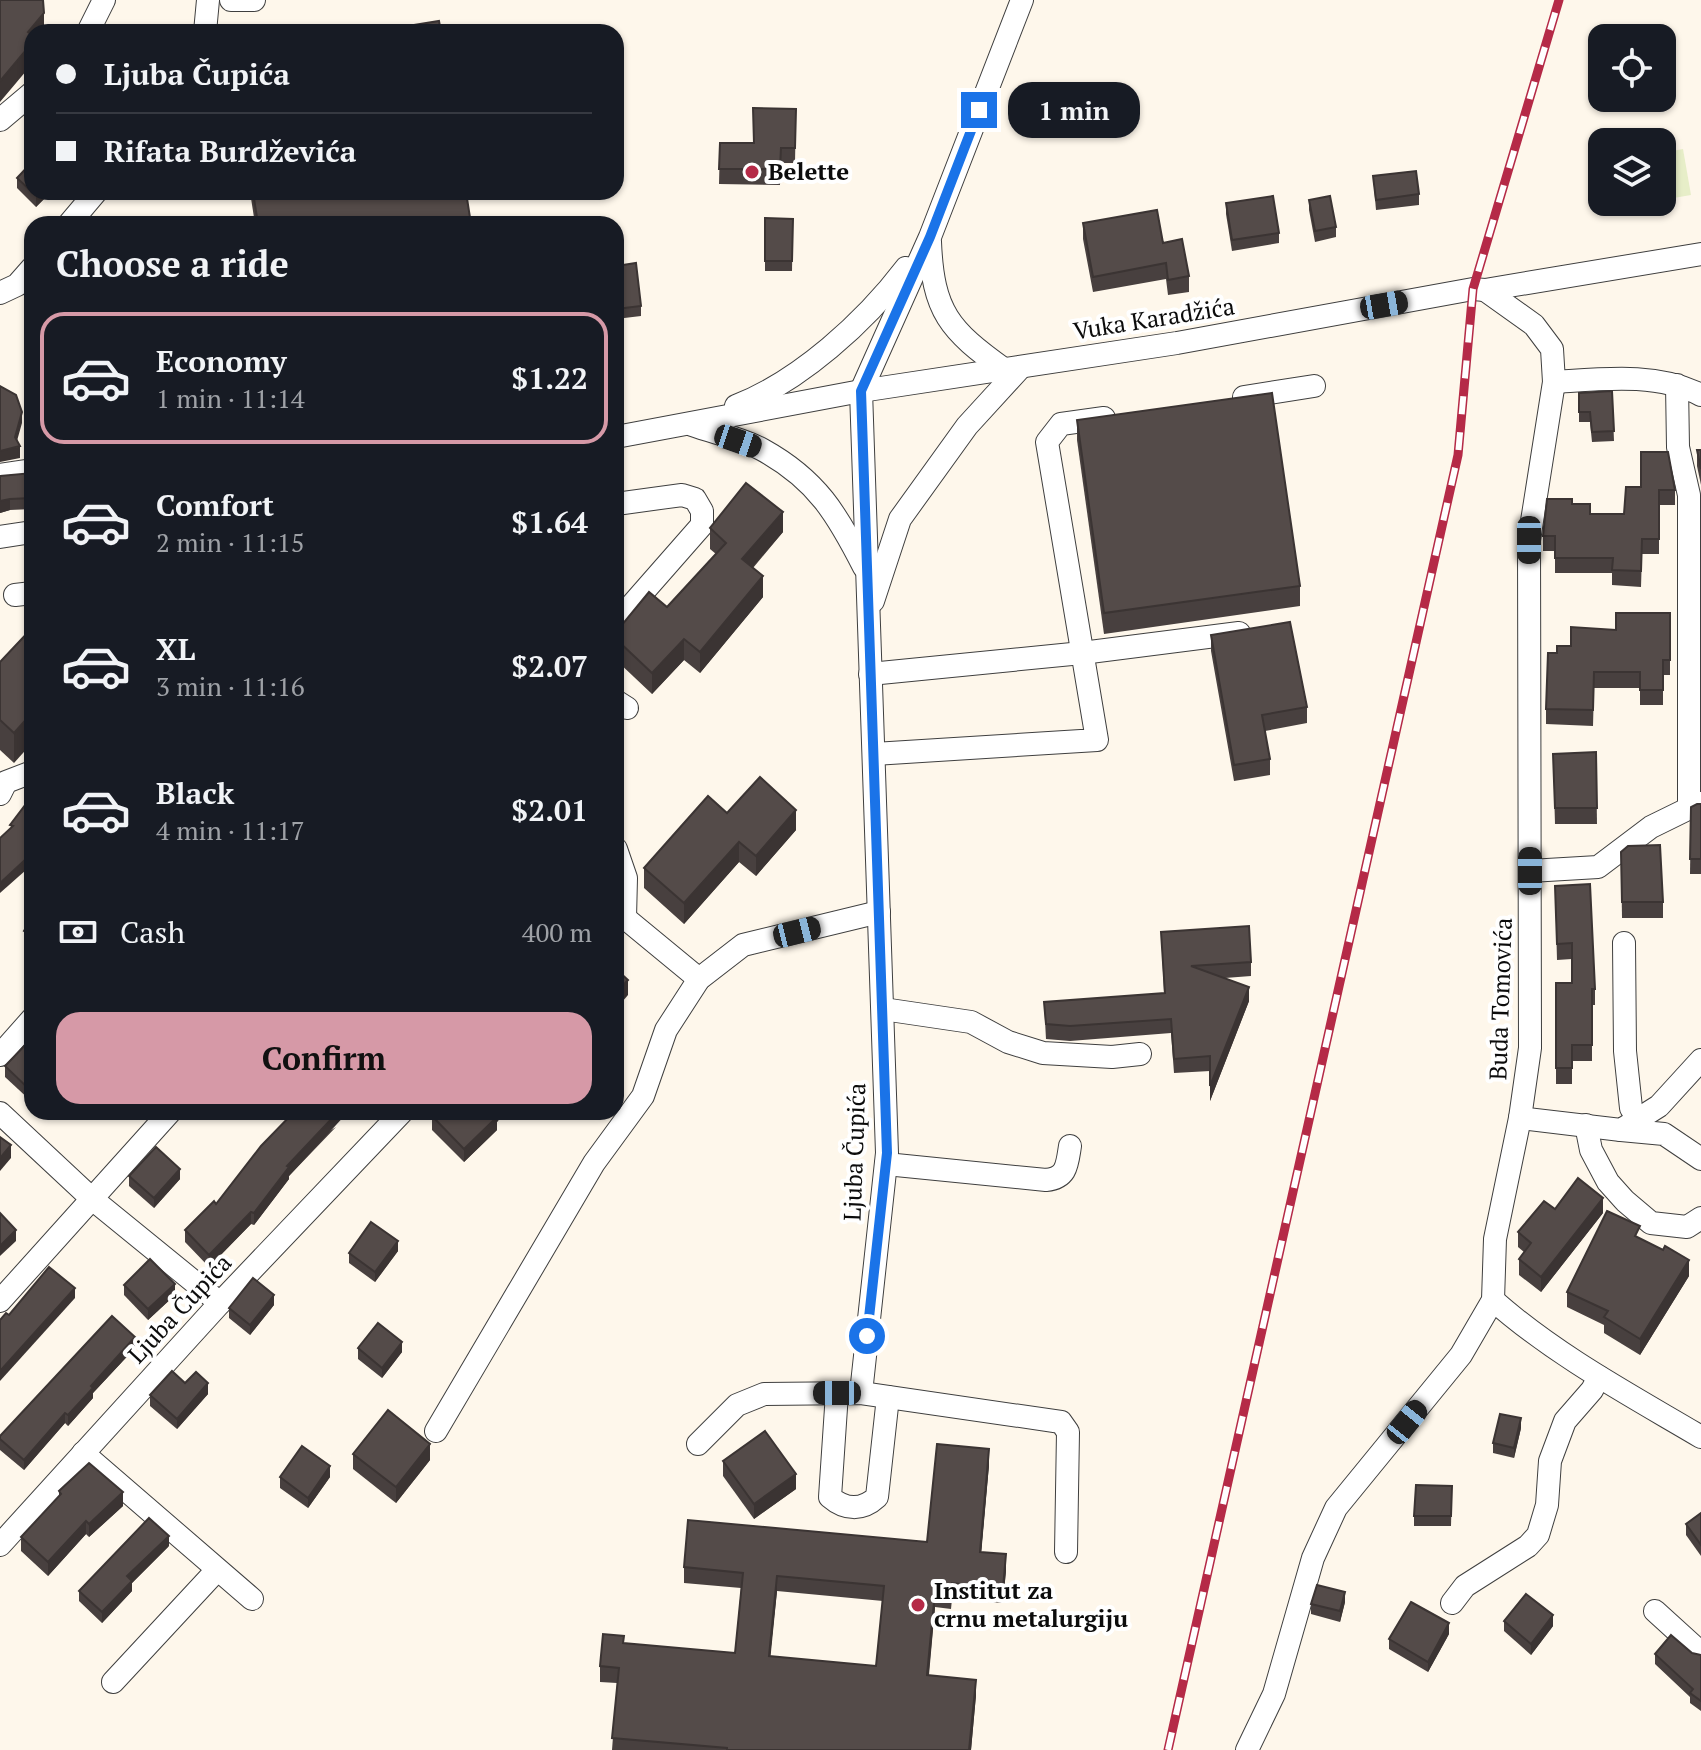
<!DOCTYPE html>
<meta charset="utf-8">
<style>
body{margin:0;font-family:"PT Serif",serif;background:#242831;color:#f1f3f6;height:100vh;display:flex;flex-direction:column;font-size:30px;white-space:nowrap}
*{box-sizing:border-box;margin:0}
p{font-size:26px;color:#9ea1a6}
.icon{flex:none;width:44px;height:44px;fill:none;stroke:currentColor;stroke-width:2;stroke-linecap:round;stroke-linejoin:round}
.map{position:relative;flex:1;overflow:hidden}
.sheet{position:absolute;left:24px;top:216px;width:600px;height:904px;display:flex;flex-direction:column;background:#171b24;border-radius:24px;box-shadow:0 2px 6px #0004}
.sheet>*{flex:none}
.top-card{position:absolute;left:24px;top:24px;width:600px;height:176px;border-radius:24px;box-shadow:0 2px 6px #0004;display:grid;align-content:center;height:176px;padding:0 32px;background:#171b24}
.buttons{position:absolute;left:1588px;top:24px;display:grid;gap:16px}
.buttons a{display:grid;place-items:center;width:88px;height:88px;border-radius:16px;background:#171b24;box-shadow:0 2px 6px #0004;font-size:40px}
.end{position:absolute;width:36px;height:36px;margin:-18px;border:10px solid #1a73e8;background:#fff;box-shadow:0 0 0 4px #fff}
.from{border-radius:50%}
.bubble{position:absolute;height:56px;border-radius:24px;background:#171b24;box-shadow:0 2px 6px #0004;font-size:26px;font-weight:700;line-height:56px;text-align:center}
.car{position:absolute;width:24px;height:48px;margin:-24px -12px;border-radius:10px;box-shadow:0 0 6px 2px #0007;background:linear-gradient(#222 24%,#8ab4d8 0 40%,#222 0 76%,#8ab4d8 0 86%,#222 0)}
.top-card b{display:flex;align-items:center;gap:28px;height:76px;font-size:30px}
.top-card b+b{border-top:2px solid #363941}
.top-card i{width:20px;height:20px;background:#f1f3f6}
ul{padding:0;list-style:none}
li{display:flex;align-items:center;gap:24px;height:132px;margin:0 16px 12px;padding:0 16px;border:4px solid transparent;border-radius:24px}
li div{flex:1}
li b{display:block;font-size:30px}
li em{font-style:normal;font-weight:700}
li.selected{border-color:#d699a7}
li>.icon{width:72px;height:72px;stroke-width:1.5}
h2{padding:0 32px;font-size:36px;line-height:96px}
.pay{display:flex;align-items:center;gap:20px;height:88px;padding:0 32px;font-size:30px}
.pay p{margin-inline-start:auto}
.action{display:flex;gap:16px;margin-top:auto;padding:16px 32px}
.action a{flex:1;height:92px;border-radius:24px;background:#d699a7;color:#111;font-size:32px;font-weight:700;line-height:92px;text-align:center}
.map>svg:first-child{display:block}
.pitch{fill:#e7eec8}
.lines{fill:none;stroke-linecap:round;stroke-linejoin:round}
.minor-casing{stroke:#3f3f3f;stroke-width:24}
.minor{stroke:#fff;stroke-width:22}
.rail-casing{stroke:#b52a47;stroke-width:9}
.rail{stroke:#fff;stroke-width:6;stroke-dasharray:18;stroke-linecap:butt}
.wall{fill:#48403f;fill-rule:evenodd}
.shaded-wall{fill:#3b3433}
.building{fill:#544b49;stroke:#3b3433;stroke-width:2;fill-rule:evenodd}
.route{stroke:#1a73e8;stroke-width:10}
.poi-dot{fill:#b52a47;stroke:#fff;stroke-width:3}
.labels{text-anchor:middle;stroke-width:8;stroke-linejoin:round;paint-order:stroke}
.poi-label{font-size:24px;font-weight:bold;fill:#0c0c0c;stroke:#fff;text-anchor:start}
.street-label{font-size:24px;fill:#0c0c0c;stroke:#fff}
</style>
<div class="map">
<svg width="1701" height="1750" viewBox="0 0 1701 1750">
<rect width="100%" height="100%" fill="#fef7eb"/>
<path class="pitch" d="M1683,149L1691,195L1662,200V153Z"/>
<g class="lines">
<g class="minor-casing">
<g id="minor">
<path d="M231,0H254"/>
<path d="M88,32L104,0"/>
<path d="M205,32L208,0"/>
<path d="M0,120L32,93"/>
<path d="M69,224L96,192"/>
<path d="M930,242C933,312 949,330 1005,370"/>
<path d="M0,293L17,285L32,268"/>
<path d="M1554,382C1602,379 1657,372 1701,395"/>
<path d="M1677,385L1678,447L1689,495V808"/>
<path d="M1244,397L1314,386"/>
<path d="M736,406C800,381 865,322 906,268"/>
<path d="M692,425C714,433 742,438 763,450C817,480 837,514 864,567"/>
<path d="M616,437L861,391L1177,343L1473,289L1485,290L1701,254"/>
<path d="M0,475L32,470"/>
<path d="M616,504L682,495L695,499L702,511V525L616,623"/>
<path d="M0,537L32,532"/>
<path d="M15,595L32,593"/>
<path d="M873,601L900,519L967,426L1021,367"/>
<path d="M870,674L1082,653L1239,633"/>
<path d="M616,701L627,708"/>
<path d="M874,754L1097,740L1047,442L1061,424L1104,418"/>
<path d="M0,794L6,782L32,772"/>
<path d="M616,849L626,878L625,918"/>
<path d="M1530,871L1598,867L1651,827L1700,803"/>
<path d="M616,916L625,918L699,979"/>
<path d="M1624,943L1625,1051L1631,1108L1638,1119"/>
<path d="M883,1009L971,1022L1008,1042L1043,1053L1112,1057L1140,1054"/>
<path d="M0,1055L32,1019"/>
<path d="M0,1113L91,1198L220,1303"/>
<path d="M1520,1118L1621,1130L1659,1106L1701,1060"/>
<path d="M1586,1125L1591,1150L1608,1182L1625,1201L1651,1223L1687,1227L1701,1218"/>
<path d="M1621,1130L1664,1134L1701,1159"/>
<path d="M886,1164L1046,1180C1067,1178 1067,1165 1070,1146"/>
<path d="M1493,1300C1555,1355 1630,1395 1701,1437"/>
<path d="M0,1301L170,1112"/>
<path d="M837,1393L830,1497C845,1510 862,1511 877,1497L888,1397"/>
<path d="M861,1393L887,1153L861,391L930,237L1022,0"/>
<path d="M436,1431L594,1163L643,1096L666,1030L699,979L743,945L879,912"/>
<path d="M698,1444L737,1405L764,1394L861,1393L1061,1422L1068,1432L1066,1552"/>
<path d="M83,1453L252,1599"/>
<path d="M0,1545L220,1303L402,1112"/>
<path d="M1452,1603L1465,1586L1528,1546L1538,1535L1547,1505L1550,1461L1565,1421L1592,1390L1599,1377"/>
<path d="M1655,1611L1701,1653"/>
<path d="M113,1682L217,1570"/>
<path d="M1247,1750L1274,1694L1313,1558L1336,1508L1461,1355L1493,1300L1495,1239L1520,1118L1530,1048L1529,540L1554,382L1552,349L1534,325L1485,290"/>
</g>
</g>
<use href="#minor" class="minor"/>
<g class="rail-casing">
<path id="rail" d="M1168,1750L1458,455L1473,289L1559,0"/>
</g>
<use href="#rail" class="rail"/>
</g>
<g class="wall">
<path d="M796,109L795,163H781L780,185L719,184L720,143H754Z"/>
<path d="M1373,176L1419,194V205L1376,210Z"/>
<path d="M17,178L51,192L36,207L17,188Z"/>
<path d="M250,192H466L471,224H255Z"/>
<path d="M1309,200L1336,227V237L1315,242L1309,210Z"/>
<path d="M1226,203L1279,233V243L1232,251L1226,214Z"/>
<path d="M765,218L793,219L792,271H765Z"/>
<path d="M1083,223L1163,243L1189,276V292L1168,295L1166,279L1093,292L1083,239Z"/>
<path d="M616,266L641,306V316L616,319Z"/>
<path d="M616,381L619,402V412L616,413Z"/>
<path d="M1612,391L1614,441L1592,442L1590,422H1579V393Z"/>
<path d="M1077,420L1300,586V606L1104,634L1077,440Z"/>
<path d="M1697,450H1701V485L1697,466Z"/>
<path d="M32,473V509L10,510L0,513V476Z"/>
<path d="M1626,487L1675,490V505H1659V554H1642L1641,587L1612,585V573H1555V551H1543V536L1572,504L1590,514H1624Z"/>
<path d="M710,528L783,532L753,568L763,597L700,673L684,660L652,694L616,660V632L667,607L716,554L710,549Z"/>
<path d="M1670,613V675H1663V705H1640V688H1594L1593,726L1546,724V709L1557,653L1571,646Z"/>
<path d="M32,628L14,763L0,750V662Z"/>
<path d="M1211,635L1307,707V723L1265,731L1270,759V775L1234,781L1211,651Z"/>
<path d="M1596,752L1597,824H1555L1553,754Z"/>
<path d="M1701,804V874H1690L1691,807Z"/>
<path d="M727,813L796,830L756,876L739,862L684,924L644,888V868Z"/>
<path d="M1621,852L1663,902V918H1622Z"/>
<path d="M1555,886L1595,989V1005H1592V1061H1572V1084H1556V983H1572V959L1557,960Z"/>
<path d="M32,918V946L24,941V931Z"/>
<path d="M1161,932L1251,962V976L1225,978L1249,1001L1210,1101V1071L1174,1073L1171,1033L1070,1041L1046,1039L1044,1002L1164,993Z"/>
<path d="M32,1038V1102L5,1077V1066Z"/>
<path d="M437,1112H505L497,1122V1130L464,1162L432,1130V1116Z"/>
<path d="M336,1127L289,1176V1179L254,1225L251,1224L209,1267L185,1242V1230L216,1204Z"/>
<path d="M129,1176L180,1179L154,1208L129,1186Z"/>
<path d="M1603,1213L1541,1292L1519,1275V1259L1524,1252L1518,1247V1232Z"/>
<path d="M1640,1238L1689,1276L1640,1355L1604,1333V1325L1567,1307V1292Z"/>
<path d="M398,1251L375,1282L349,1263V1253Z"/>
<path d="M124,1285L175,1295L148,1320L124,1295Z"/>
<path d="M274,1305L250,1335L229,1318V1308Z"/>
<path d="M135,1348L93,1393V1398L68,1426L65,1423L24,1470L0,1450V1436Z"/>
<path d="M358,1348L402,1352L382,1378L358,1359Z"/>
<path d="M185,1383L208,1394L177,1429L150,1406V1395Z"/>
<path d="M1521,1428L1514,1458L1493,1453V1443Z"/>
<path d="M353,1454L430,1460L396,1503L353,1469Z"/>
<path d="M723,1461L796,1489L754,1519L723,1476Z"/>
<path d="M989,1465L981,1552L1006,1570L1003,1603L952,1599L951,1609L935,1607L929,1675L976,1695L971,1750H612L617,1683L600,1682V1666L624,1643L735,1653L741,1588L684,1583V1567L927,1542ZM777,1591L883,1601L876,1666L770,1656Z"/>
<path d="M280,1477H330L308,1508L280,1488Z"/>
<path d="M1452,1486L1451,1526H1414V1516Z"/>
<path d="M59,1491L123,1506L89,1537L86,1534L48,1576L21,1551V1537L59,1497Z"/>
<path d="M1701,1513V1556L1686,1535V1524Z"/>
<path d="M169,1546L132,1583V1591L102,1623L79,1601V1591Z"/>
<path d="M1345,1602L1340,1622L1311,1614V1604Z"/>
<path d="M1504,1621L1553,1626L1531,1655L1504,1631Z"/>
<path d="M1449,1634L1428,1672L1389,1649V1639Z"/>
<path d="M1692,1653L1701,1655V1711L1690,1703V1697L1655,1664V1654Z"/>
</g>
<g class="shaded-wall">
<path d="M44,13V32H32V64L0,102V81L28,32Z"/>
<path d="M41,192H51L36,207V196Z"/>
<path d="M22,412V423L15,448L20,446V458L0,462V451L15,437Z"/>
<path d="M10,499V510L0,513V501Z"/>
<path d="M783,512V532L742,579V559Z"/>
<path d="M763,576V597L700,673V652Z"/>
<path d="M684,639V660L652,694V673Z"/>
<path d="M32,713V743L14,763V733Z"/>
<path d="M618,745V761L616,763V748Z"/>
<path d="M796,810V830L756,876V856Z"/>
<path d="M739,842V862L684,924V903Z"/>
<path d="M32,851V861L26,870L0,893V883Z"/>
<path d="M628,980V995L616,1009V993Z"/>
<path d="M1249,987V1001L1210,1101V1086Z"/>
<path d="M338,1112H348L289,1176V1179L254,1225V1213L287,1166Z"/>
<path d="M494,1112H505L497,1122V1130L464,1162V1149Z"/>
<path d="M11,1145V1158L0,1171V1158Z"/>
<path d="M180,1169V1179L154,1208V1198Z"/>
<path d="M1603,1198V1213L1541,1292V1277Z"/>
<path d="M251,1212V1224L209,1267V1255Z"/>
<path d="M16,1230V1241L0,1256V1246Z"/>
<path d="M398,1241V1251L375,1282V1272Z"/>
<path d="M1689,1260V1276L1640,1355V1339Z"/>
<path d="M175,1284V1295L148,1320V1309Z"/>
<path d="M75,1288V1298L0,1381V1371Z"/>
<path d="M274,1295V1305L250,1335V1325Z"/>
<path d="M135,1337V1348L93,1393V1398L68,1426V1415L91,1386Z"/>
<path d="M402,1342V1352L382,1378V1368Z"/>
<path d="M208,1383V1394L177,1429V1419Z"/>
<path d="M65,1413V1423L24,1470V1460Z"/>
<path d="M1521,1418V1428L1514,1458V1448Z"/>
<path d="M430,1444V1460L396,1503V1487Z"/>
<path d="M989,1449V1465L980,1567V1552Z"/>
<path d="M330,1466V1477L308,1508V1498Z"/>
<path d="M796,1474V1489L754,1519V1504Z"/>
<path d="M123,1492V1506L89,1537V1524Z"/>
<path d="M86,1521V1534L48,1576V1562Z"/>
<path d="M169,1536V1546L132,1583V1591L102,1623V1612L127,1576Z"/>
<path d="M1006,1554V1570L1003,1603V1588Z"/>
<path d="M777,1576V1591L769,1672V1656Z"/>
<path d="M935,1592V1607L927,1691V1675Z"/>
<path d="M1345,1592V1602L1340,1622V1611Z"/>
<path d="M1553,1615V1626L1531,1655V1644Z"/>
<path d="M1449,1623V1634L1428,1672V1662Z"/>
<path d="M976,1680V1695L971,1750H969Z"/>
</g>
<g class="building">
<path d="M0,0H43L44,13L28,32L32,35V43L0,81Z"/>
<path d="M439,21L441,32H371Z"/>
<path d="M753,108L796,109L795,148H781L780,169H719L720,143H754Z"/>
<path d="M32,162V192L17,178Z"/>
<path d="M1416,171L1419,194L1376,200L1373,176Z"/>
<path d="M253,192H466L471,224H258Z"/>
<path d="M1273,196L1279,233L1232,240L1226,203Z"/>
<path d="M1330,196L1336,227L1315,231L1309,200Z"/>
<path d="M1157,210L1163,243L1182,239L1189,276L1168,280L1166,263L1093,277L1083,223Z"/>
<path d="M765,218L793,219L792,261H765Z"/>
<path d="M636,263L641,306L616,309V266Z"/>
<path d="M616,381L619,402H616Z"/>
<path d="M0,386L16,395L22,412L15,437L20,446L0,451Z"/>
<path d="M1612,391L1614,431L1592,432L1590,412H1579V393Z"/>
<path d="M1272,393L1300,586L1104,613L1077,420Z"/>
<path d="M1697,450H1701V469Z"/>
<path d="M1641,452H1668L1675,490H1659V539H1642L1641,571L1612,570L1613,558H1555V536H1543L1547,499H1572V504H1590V514H1624L1626,487H1641Z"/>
<path d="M32,473V498L10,499L0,501V476Z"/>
<path d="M746,483L783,512L742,559L763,576L700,652L684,639L652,673L616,639V632L649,592L667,607L726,543L710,528Z"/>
<path d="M1616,613H1670V660H1663V690H1640V672H1594L1593,710L1546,709L1548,653H1557V646H1571V627L1616,630Z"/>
<path d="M1290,622L1307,707L1262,715L1270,759L1234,765L1211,635Z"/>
<path d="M32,628V713L14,733L0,720V662Z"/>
<path d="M1596,752L1597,808H1555L1553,754Z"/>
<path d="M760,777L796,810L756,856L739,842L684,903L644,868L708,796L727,813Z"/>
<path d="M32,796V851L26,859L0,883V838L13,826L10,825Z"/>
<path d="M1697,804H1701V859H1690L1691,807Z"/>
<path d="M1660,845L1663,902H1622L1621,852L1628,846Z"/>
<path d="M1590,884L1595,989H1592V1045H1572V1068H1556V983H1572V943L1557,944L1555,886Z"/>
<path d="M32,918V936L24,931Z"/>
<path d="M1249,926L1251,962L1191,966L1249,987L1210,1086V1056L1174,1059L1171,1019L1070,1026L1046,1024L1044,1002L1165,993L1161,932Z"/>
<path d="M616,969L628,980L616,993Z"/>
<path d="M32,1038V1092L5,1066Z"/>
<path d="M294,1112H338L287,1166L289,1167L254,1213L251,1212L209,1255L185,1230L214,1201L216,1204L261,1146Z"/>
<path d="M437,1112H494L493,1113L497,1117L464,1149L432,1116Z"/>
<path d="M0,1137L11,1145L0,1158Z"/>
<path d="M156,1147L180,1169L154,1198L129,1176Z"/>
<path d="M1578,1178L1603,1198L1541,1277L1519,1259L1531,1243L1518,1232L1544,1201L1555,1209Z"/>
<path d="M1607,1211L1640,1226L1635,1236L1663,1250L1665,1246L1689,1260L1640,1339L1604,1317L1608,1311L1567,1292Z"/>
<path d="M0,1213L16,1230L0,1246Z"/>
<path d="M371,1222L398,1241L375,1272L349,1253Z"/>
<path d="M150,1259L175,1284L148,1309L124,1285Z"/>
<path d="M49,1267L75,1288L0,1371V1320L6,1313L9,1315Z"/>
<path d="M253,1278L274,1295L250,1325L229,1308Z"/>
<path d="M112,1316L135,1337L91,1386L93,1388L68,1415L65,1413L24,1460L0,1439V1436Z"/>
<path d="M378,1323L402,1342L382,1368L358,1348Z"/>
<path d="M172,1371L185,1383L196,1372L208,1383L177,1419L150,1395Z"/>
<path d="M388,1410L430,1444L396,1487L353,1454Z"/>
<path d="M1500,1414L1521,1418L1514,1448L1493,1443Z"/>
<path d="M765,1431L796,1474L754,1504L723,1461Z"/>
<path d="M937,1444L989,1449L980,1552L1006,1554L1003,1588L952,1583L951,1593L935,1592L927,1675L976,1680L969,1750H727V1748L612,1738L619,1668L600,1666L603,1634L624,1636L623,1643L735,1653L743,1573L684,1567L688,1520L927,1542ZM777,1576L884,1586L876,1666L769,1656Z"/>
<path d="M302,1446L330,1466L308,1498L280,1477Z"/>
<path d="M89,1463L123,1492L89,1524L86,1521L48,1562L21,1537L61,1494L59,1491Z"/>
<path d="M1416,1485L1452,1486L1451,1516H1414Z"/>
<path d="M1701,1513V1545L1686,1524Z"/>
<path d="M149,1518L169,1536L127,1576L132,1581L102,1612L79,1591Z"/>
<path d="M1317,1585L1345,1592L1340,1611L1311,1604Z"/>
<path d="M1526,1594L1553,1615L1531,1644L1504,1621Z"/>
<path d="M1411,1602L1449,1623L1428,1662L1389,1639Z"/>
<path d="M1671,1635L1692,1653L1701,1655V1701L1690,1693L1693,1689L1655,1654Z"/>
</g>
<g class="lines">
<path class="route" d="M867,1336L887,1153L861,391L930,237L979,110"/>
</g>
<g class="poi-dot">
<circle cx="752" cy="172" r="8"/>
<circle cx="918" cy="1605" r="8"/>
</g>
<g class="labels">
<g class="poi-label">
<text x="768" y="180">Belette</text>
<text x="934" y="1599">Institut za<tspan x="934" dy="28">crnu metalurgiju</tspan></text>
</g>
<g class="street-label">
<text transform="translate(1154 319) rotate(-9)" y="8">Vuka Karadžića</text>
<text transform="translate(1501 999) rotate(-88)" y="8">Buda Tomovića</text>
<text transform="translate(855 1152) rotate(-88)" y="8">Ljuba Čupića</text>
<text transform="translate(180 1309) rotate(-47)" y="8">Ljuba Čupića</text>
</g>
</g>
</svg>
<div class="buttons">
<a><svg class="icon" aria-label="locate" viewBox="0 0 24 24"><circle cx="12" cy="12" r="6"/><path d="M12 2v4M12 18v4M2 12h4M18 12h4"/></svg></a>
<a><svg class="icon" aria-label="layers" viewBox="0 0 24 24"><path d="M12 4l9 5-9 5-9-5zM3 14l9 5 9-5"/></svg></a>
</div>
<i class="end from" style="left:867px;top:1336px"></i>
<i class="end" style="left:979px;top:110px"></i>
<div class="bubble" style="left:1008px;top:82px;width:132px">1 min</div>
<i class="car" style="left:1384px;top:305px;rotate:80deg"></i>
<i class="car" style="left:738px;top:441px;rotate:109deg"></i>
<i class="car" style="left:1529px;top:540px;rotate:180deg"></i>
<i class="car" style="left:1530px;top:871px;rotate:0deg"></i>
<i class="car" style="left:797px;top:932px;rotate:76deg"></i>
<i class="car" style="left:837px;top:1393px;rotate:270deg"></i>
<i class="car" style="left:1407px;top:1422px;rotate:39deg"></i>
<div class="top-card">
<b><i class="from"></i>Ljuba Čupića</b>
<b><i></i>Rifata Burdževića</b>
</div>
<section class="sheet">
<h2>Choose a ride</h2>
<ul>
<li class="selected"><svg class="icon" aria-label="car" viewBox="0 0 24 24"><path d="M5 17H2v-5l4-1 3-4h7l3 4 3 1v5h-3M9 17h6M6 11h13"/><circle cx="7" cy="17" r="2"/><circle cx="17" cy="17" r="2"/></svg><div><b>Economy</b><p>1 min · 11:14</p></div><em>$1.22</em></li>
<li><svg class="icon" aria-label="car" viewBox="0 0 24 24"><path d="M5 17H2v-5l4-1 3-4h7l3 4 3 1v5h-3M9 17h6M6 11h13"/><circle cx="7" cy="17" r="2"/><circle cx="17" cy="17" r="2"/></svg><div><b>Comfort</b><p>2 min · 11:15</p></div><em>$1.64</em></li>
<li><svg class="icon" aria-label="car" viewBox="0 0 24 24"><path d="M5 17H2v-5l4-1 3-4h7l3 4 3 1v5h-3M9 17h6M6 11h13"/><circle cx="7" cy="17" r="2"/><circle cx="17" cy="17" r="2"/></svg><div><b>XL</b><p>3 min · 11:16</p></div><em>$2.07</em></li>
<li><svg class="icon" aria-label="car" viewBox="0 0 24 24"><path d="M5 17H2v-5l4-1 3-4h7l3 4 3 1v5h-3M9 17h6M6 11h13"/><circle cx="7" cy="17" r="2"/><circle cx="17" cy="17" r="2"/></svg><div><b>Black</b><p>4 min · 11:17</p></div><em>$2.01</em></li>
</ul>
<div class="pay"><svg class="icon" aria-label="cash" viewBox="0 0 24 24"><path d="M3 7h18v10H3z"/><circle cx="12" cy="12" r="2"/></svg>Cash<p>400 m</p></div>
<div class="action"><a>Confirm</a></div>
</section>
</div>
